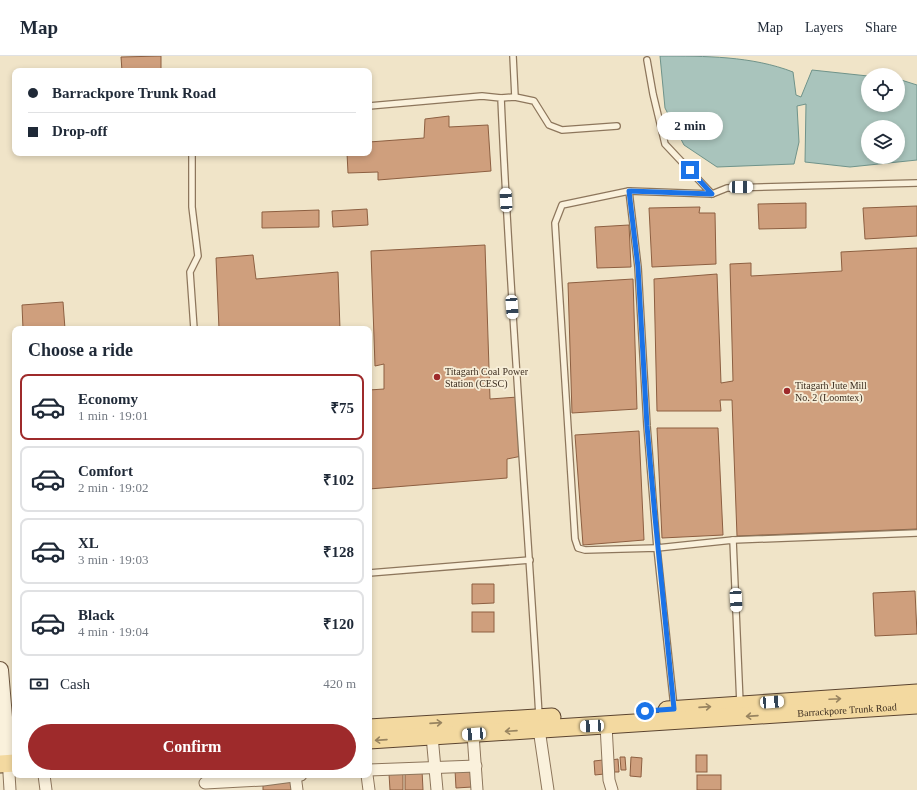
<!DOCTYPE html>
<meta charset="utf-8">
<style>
body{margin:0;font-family:"Times New Roman",serif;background:#f2f2f3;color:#1f2937;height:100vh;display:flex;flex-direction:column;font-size:15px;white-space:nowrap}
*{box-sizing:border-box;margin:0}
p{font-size:13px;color:#747a83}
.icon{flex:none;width:22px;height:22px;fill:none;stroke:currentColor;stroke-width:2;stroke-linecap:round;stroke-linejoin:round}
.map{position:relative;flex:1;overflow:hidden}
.side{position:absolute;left:12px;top:270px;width:360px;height:452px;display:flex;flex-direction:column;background:#fff;border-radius:8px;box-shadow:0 2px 6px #0003}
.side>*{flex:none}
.hud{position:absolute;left:12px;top:12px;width:360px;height:88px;border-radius:8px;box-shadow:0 2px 6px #0003;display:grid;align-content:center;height:88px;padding:0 16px;background:#fff}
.buttons{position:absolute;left:861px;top:12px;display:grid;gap:8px}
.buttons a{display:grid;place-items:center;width:44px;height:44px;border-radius:50%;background:#fff;box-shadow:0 2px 6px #0003;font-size:20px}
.end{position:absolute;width:18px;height:18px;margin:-9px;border:5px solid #1a73e8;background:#fff;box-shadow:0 0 0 2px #fff}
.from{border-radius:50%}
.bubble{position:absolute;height:28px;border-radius:14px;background:#fff;box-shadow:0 2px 6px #0003;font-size:13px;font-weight:800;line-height:28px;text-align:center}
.car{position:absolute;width:12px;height:24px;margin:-12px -6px;border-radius:5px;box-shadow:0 0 3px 1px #0007;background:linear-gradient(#fff 24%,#345 0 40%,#fff 0 76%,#345 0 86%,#fff 0)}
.hud b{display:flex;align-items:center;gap:14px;height:38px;font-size:15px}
.hud b+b{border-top:1px solid #e0e1e3}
.hud i{width:10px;height:10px;background:#1f2937}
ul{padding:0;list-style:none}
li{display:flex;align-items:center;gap:12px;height:66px;margin:0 8px 6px;padding:0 8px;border:2px solid #e0e1e3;border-radius:8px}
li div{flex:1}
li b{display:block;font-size:15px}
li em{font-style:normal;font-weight:800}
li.selected{border-color:#9e2a2b}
li>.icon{width:36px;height:36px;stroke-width:1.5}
h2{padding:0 16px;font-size:18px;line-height:48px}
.pay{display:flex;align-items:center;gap:10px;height:44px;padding:0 16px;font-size:15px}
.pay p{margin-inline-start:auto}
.primary-button{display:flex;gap:8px;margin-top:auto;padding:8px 16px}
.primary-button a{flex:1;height:46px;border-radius:24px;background:#9e2a2b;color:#fff;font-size:16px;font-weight:800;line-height:46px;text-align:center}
header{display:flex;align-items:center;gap:24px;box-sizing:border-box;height:56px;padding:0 20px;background:#fff;border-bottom:1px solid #e0e1e3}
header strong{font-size:19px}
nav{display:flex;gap:22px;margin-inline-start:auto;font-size:14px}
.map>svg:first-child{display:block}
.water{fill:#a9c4bc;stroke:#6f938a;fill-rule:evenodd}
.building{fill:#cf9f7d;stroke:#8d5f41}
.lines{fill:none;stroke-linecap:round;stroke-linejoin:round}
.lane-casing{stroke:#8d765c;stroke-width:8}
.street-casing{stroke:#8d765c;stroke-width:13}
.secondary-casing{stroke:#6f573f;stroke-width:18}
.primary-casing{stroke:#5b4430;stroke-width:19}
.lane{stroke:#faf1dc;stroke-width:5.5}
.street{stroke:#faf1dc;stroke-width:11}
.secondary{stroke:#faf1dc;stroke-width:16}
.primary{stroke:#f3d9a0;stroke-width:17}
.oneway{stroke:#988460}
.route{stroke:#1a73e8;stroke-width:5}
.poi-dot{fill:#9e2a2b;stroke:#f7eed8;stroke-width:1.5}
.labels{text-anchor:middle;stroke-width:3.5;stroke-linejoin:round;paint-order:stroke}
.poi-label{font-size:10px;fill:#3d2e20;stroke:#f7eed8;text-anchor:start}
.street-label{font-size:10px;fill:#3d2e20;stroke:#f7eed8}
</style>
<header>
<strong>Map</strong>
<nav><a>Map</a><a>Layers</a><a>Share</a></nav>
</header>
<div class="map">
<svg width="917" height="734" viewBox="0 0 917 734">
<rect width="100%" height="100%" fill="#f0e4c8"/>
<path class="water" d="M660,0C705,0 752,0 793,16L796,39L801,41L812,14L868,20V49H898V23L917,29V104L850,111L805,106L806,48L797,50L799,86L794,108L717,111L684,89L665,52ZM868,71H898V101H868Z"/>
<g class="building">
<path d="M161,0V15H122L121,1Z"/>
<path d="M449,60V71L488,69L491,115L378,124V116L348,117L347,97H369V86L424,82L425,63Z"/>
<path d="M806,147V172L759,173L758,148Z"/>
<path d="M917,150V180L865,183L863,152Z"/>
<path d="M700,151L699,157H715L716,208L652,211L649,152Z"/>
<path d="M367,153L368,169L333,171L332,155Z"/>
<path d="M319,154V171L262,172V156Z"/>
<path d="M629,169L631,211L597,212L595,171Z"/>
<path d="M485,189L490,343L518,341L522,400L507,403V422L369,433V334L384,333V308L375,310L371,195Z"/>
<path d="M917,192V473L737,480L732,344H720L721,355H657L654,223L717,218L721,327L733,325L730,208L751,207V220L842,215L841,196Z"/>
<path d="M253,199L256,223L338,216L340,273H219L216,202Z"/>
<path d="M633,223L637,353L572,357L568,227Z"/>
<path d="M63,246L65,273H23L22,249Z"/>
<path d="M657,372H718L723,479L662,482Z"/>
<path d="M639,375L644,484L583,489L575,379Z"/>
<path d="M472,528H494V547L472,548Z"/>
<path d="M915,535L917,578L875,580L873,537Z"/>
<rect x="472" y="556" width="22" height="20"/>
<rect x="696" y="699" width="11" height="17"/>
<path d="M620,701H625L626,714H621Z"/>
<path d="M631,701L642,702L641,721L630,720Z"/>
<path d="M618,703L619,716H611V704Z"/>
<path d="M603,704L604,718L595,719L594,705Z"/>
<path d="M470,713L472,731L456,732L455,714Z"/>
<path d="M405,714H422L423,734H405Z"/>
<path d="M389,718H403V734H390Z"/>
<rect x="697" y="719" width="24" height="15"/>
<path d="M293,724V734H263V725Z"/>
</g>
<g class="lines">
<g class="lane-casing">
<g id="lane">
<path d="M513,0L515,41"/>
<path d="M647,4L653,38L665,88L712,138L629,135L638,211L647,370L657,492L733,484L740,648"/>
<path d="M501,42L515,41L534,45L549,69L562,74L617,70"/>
<path d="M369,50L482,40L501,42C510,249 527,454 539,660"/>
<path d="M192,97V151L198,200L190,216L194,273"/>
<path d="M629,135L562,149L555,167L575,483L578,492L585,494L657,492L674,651"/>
<path d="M712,138L727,132L917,127"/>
<path d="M733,484L917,477"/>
<path d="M369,517L530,504"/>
</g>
</g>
<g class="street-casing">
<g id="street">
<path d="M606,669L609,724L612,734"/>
<path d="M539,673L548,734"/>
<path d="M473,678L477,734"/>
<path d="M432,680L437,734"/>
<path d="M8,701L10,734"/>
<path d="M369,714L476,710"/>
<path d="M44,719L46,734"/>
<path d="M295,719L297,734"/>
<path d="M367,719L369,734"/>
<path d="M205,727L263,724L301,719"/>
</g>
</g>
<g class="secondary-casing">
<path id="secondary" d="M0,614L7,697"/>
</g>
<g class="primary-casing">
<g id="primary">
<path d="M667,654L917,637"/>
<path d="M369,672L552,661"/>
<path id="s1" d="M369,684L917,649"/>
<path d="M0,708L15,707"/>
</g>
</g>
<use href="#lane" class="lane"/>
<use href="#street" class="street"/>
<use href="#secondary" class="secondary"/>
<use href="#primary" class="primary"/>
</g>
<defs><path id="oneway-shaft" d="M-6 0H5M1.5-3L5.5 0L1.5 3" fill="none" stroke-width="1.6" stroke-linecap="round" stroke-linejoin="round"/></defs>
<g class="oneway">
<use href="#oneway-shaft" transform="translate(835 643) rotate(-3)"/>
<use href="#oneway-shaft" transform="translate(705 651) rotate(-4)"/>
<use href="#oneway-shaft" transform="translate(752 660) rotate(176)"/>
<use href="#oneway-shaft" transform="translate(436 667) rotate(-4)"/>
<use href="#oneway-shaft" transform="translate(511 675) rotate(176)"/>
<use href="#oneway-shaft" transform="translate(381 684) rotate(176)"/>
</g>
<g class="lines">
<path class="route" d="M645,655L674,653L655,461L647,370L638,211L629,135L712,138L690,114"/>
</g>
<g class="poi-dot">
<circle cx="437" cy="321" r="4"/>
<circle cx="787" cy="335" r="4"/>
</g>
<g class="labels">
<g class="poi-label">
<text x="445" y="319">Titagarh Coal Power<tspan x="445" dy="12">Station (CESC)</tspan></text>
<text x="795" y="333">Titagarh Jute Mill<tspan x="795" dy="12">No. 2 (Loomtex)</tspan></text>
</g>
<g class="street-label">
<text dy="4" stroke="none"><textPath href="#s1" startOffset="479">Barrackpore Trunk Road</textPath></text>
</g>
</g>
</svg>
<div class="buttons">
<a><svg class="icon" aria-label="locate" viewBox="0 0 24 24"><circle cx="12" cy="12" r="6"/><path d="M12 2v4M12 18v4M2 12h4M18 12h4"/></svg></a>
<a><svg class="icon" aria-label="layers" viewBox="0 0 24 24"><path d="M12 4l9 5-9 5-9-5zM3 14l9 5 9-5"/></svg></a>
</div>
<i class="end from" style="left:645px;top:655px"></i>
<i class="end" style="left:690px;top:114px"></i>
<div class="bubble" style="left:657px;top:56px;width:66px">2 min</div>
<i class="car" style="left:741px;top:131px;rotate:89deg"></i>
<i class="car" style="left:506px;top:144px;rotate:357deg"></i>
<i class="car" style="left:512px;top:251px;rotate:176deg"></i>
<i class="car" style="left:736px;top:544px;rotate:177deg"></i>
<i class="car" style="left:772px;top:646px;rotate:86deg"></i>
<i class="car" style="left:592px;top:670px;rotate:267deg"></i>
<i class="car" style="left:474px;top:678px;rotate:266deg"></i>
<div class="hud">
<b><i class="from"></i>Barrackpore Trunk Road</b>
<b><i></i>Drop-off</b>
</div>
<section class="side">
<h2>Choose a ride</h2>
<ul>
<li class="selected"><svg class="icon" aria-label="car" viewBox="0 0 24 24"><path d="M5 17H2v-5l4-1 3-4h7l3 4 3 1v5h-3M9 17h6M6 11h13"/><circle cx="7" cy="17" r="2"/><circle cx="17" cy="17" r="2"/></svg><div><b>Economy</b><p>1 min · 19:01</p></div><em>₹75</em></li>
<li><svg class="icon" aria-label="car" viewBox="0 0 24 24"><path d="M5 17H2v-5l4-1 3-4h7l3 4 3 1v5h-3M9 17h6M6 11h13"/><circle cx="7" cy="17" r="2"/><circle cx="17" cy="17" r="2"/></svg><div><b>Comfort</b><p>2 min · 19:02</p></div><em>₹102</em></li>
<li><svg class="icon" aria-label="car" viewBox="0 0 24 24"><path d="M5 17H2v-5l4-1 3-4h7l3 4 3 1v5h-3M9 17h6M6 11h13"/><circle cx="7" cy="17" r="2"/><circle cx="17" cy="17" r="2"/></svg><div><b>XL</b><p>3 min · 19:03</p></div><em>₹128</em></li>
<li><svg class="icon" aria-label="car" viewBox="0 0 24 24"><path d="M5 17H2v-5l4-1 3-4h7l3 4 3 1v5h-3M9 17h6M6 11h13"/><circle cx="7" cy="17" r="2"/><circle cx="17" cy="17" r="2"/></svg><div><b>Black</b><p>4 min · 19:04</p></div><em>₹120</em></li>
</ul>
<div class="pay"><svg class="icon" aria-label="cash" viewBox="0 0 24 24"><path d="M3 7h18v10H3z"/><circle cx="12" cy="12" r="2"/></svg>Cash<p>420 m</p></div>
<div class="primary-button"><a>Confirm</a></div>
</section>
</div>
